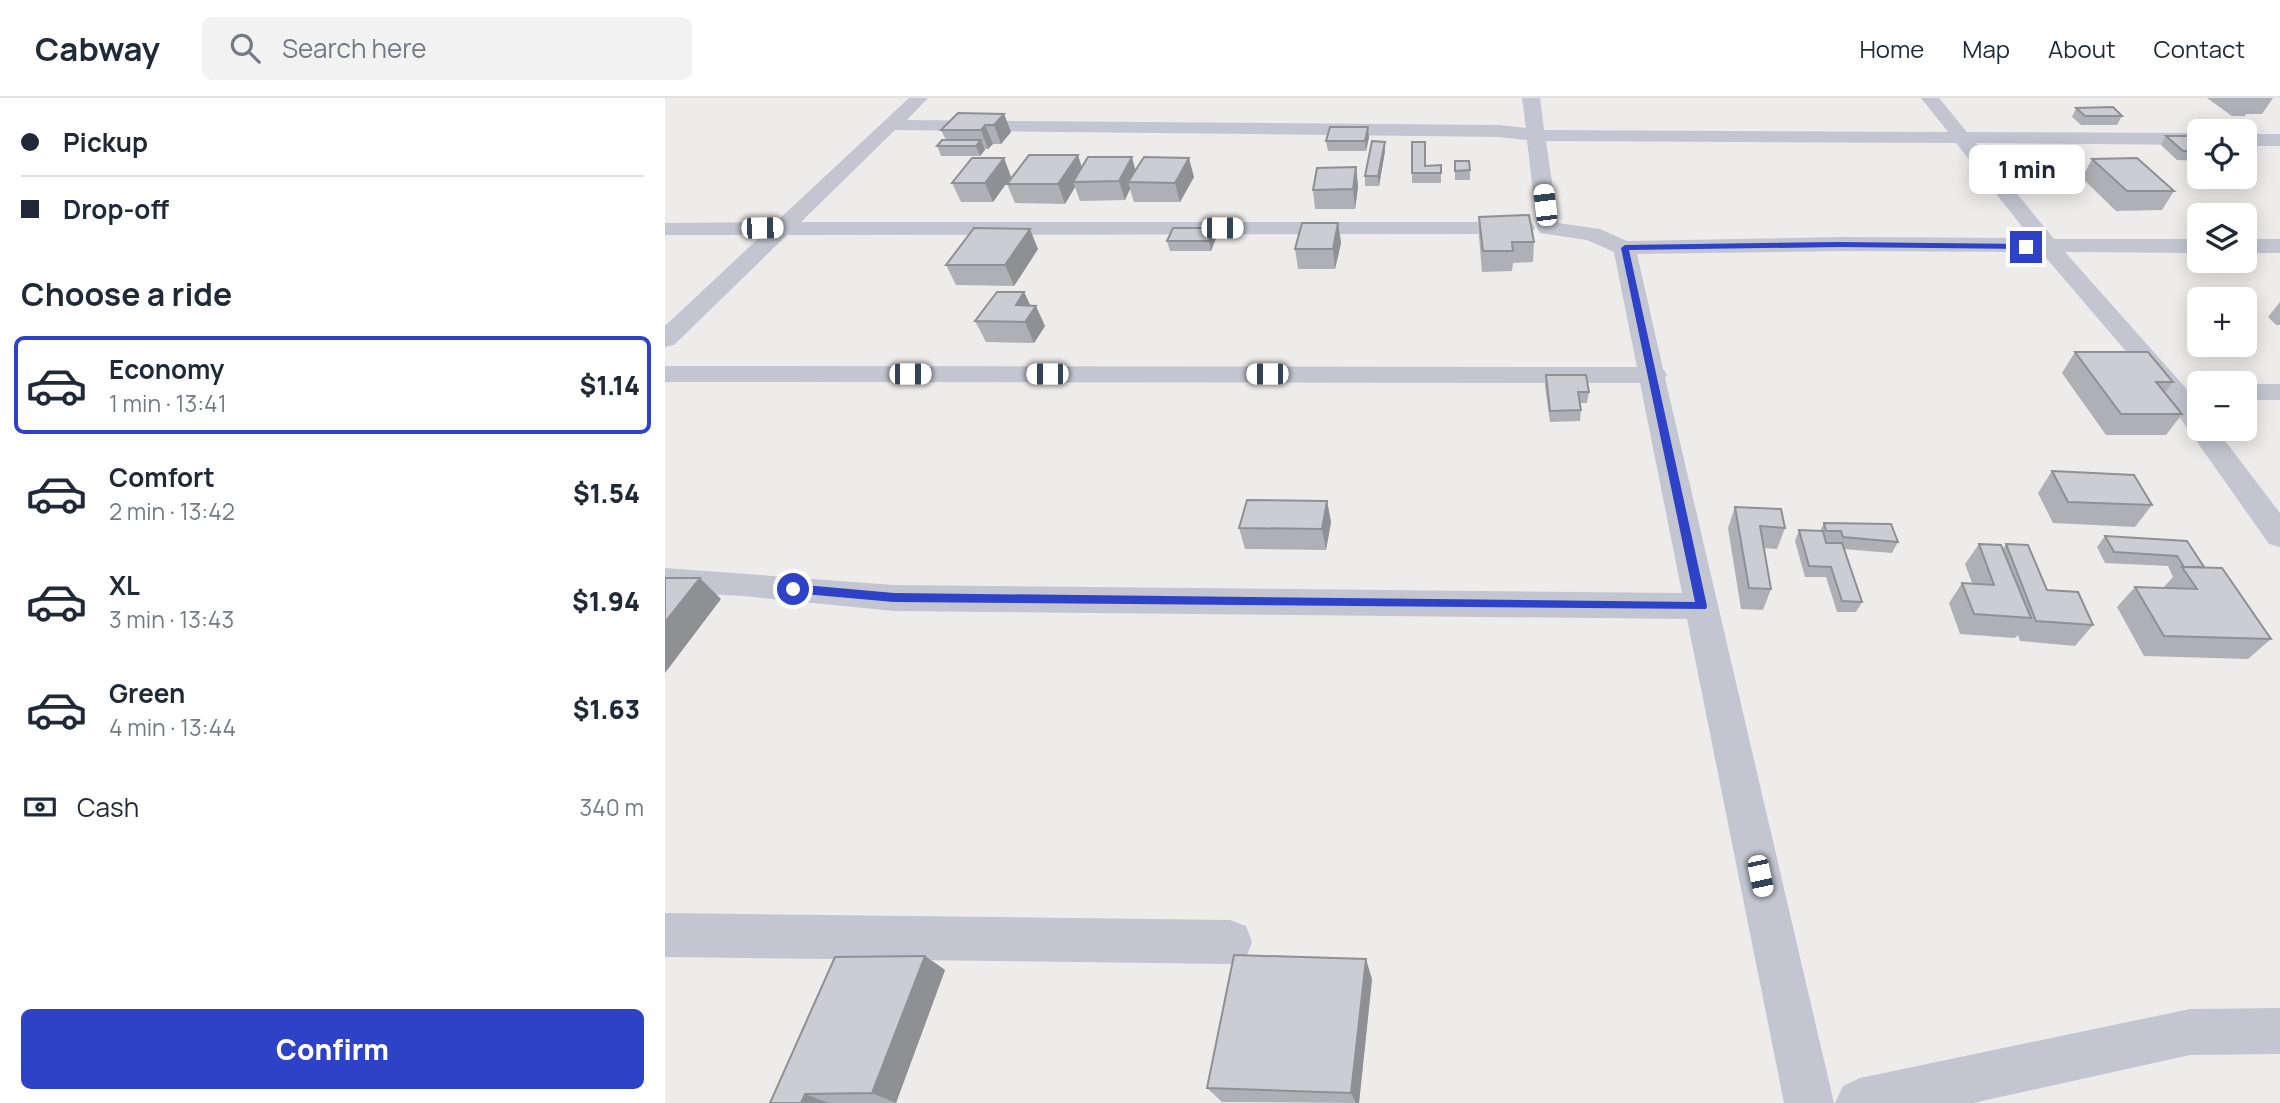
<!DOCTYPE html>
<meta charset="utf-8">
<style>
body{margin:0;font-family:Manrope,sans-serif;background:#f2f2f3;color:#1f2937;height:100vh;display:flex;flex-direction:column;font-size:26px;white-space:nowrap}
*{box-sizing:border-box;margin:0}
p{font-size:23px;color:#747a83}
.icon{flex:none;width:38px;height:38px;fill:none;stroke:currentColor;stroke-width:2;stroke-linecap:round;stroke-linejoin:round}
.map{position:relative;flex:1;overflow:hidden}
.sheet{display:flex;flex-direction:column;background:#fff;width:665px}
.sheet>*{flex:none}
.guide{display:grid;align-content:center;height:154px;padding:0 21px;background:#fff}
.tools{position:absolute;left:1522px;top:21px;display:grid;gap:14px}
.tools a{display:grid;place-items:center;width:70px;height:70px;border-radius:10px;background:#fff;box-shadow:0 4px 18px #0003;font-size:35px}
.end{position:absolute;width:32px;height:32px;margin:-16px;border:9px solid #2d42c6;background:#fff;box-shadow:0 0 0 4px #fff}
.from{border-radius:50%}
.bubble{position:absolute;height:49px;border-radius:10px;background:#fff;box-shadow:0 4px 18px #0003;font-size:23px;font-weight:800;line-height:49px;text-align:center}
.car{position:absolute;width:21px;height:42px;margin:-21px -10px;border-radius:9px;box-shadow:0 0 5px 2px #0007;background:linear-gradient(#fff 24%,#345 0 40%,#fff 0 76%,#345 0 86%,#fff 0)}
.guide b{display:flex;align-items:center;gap:24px;height:66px;font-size:26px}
.guide b+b{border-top:2px solid #e0e1e3}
.guide i{width:18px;height:18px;background:#1f2937}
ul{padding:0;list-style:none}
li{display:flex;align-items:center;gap:21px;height:98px;margin:0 14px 10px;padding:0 7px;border:4px solid transparent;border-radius:10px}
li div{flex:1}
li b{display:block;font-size:26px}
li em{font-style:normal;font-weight:800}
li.active{border-color:#2d42c6}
li>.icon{width:63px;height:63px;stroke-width:1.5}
h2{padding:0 21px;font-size:32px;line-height:84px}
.pay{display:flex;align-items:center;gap:18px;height:77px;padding:0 21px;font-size:26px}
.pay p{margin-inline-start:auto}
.action{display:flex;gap:14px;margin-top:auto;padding:14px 21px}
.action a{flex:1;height:80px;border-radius:10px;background:#2d42c6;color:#fff;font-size:28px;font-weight:800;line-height:80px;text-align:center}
header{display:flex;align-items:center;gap:42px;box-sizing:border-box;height:98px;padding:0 35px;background:#fff;border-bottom:2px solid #e0e1e3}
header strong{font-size:33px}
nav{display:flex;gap:38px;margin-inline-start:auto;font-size:24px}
.search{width:490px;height:63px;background:#f2f2f3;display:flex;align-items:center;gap:18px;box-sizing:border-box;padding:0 24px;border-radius:10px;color:#747a83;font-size:26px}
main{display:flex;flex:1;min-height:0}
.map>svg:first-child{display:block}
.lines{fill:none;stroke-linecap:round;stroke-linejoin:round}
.street{fill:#c3c6d1;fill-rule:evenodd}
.wall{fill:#afb0b5}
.shaded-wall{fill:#8f9094}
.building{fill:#cccdd3;stroke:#8f9094;stroke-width:2}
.route{fill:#2d42c6}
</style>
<header>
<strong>Cabway</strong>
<div class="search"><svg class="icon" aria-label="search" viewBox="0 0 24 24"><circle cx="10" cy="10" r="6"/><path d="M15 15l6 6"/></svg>Search here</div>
<nav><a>Home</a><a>Map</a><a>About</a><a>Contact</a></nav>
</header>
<main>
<section class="sheet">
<div class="guide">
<b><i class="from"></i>Pickup</b>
<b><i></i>Drop-off</b>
</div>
<h2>Choose a ride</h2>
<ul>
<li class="active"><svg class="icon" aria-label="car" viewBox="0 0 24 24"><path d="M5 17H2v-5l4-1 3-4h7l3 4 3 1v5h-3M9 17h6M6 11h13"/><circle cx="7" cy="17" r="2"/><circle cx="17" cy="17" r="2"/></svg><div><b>Economy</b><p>1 min · 13:41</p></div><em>$1.14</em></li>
<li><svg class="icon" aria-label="car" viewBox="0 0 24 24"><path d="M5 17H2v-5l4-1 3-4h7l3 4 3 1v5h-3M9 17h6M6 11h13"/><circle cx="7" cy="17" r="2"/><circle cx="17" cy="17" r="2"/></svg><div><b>Comfort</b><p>2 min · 13:42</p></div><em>$1.54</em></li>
<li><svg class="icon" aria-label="car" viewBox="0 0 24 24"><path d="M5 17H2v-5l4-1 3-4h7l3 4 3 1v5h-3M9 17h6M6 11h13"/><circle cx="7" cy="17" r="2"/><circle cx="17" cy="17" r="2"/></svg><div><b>XL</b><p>3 min · 13:43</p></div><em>$1.94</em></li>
<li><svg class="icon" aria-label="car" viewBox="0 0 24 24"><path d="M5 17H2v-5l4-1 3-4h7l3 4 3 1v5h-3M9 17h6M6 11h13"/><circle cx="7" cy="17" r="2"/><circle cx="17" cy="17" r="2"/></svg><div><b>Green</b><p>4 min · 13:44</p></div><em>$1.63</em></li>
</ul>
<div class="pay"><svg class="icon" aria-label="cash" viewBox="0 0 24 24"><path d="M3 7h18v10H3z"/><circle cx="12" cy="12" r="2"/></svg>Cash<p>340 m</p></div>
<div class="action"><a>Confirm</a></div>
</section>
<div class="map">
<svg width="1615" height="1005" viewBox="0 0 1615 1005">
<rect width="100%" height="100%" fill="#eeeceb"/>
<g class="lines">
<g class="street">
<path d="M244,0H263L242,22L834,27L861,30L857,0H875L879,32L1283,34L1256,0H1274L1302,34L1535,35V47L1311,45L1389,141H1535V155L1400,154L1519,288L1535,308V331H1551L1615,415V449L1604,446L1501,300L1376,154L1175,153L972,156L998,271L1002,277L1000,280L1169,1005H1119L1022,521L229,513L78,498L0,494V470L229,487L1017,495L975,285L0,284V268L972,269L949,154L922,142L875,135L872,130L862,42L834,39L230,32L136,124H859L867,125L870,130L867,135L859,136L122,137L9,247L0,249V228L97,137H0V125L111,124ZM881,43L1291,45L1366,140L1175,139L962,143L935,131L893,125Z"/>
<rect x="1580" y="36" width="35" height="12"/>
<rect x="1580" y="141" width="35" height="14"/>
<rect x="1580" y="286" width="35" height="16"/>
<path d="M0,815L565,822L581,828L587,844L581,860L565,866L0,859Z"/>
<path d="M1615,910V956L1525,957L1308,1005H1170L1178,988L1195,980L1525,911Z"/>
</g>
</g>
<g class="wall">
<path d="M1542,0H1608L1597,16H1581L1580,18H1567Z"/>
<path d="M1411,10L1457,18L1452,27H1416L1407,19Z"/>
<path d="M339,16L346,34L336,46H328L323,51H320L315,58H276L272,48L281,42L276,32Z"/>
<path d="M1501,38H1535V63L1512,62L1496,47Z"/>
<path d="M704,39L701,53H663L661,43Z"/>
<path d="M720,53L714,88H700V78Z"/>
<path d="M339,60L346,79L328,104H296L287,85Z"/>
<path d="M1427,61L1509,93L1497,112L1451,113L1417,80Z"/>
<path d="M790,63L805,72V82H790Z"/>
<path d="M776,67V85H747V75L761,68Z"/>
<path d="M417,69L471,72L529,79L515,104H469L465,91L460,102L415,103L410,89L400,106L350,105L342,86Z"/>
<path d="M691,69L693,89L690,111H650L648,92Z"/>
<path d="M814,119L869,144L868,164L848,165L847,173L817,174L814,139Z"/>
<path d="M673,125L676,145L670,171H633L630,151Z"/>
<path d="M551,140L546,153H505L502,143Z"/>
<path d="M373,151L349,188L291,187L281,167Z"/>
<path d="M359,194L365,208L380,228L369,245L321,244L310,223Z"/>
<path d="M1615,204V227H1611L1603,219Z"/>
<path d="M1410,254L1508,284L1500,295L1517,316L1501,337H1441L1397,275Z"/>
<path d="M881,277L924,294L922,305H915L916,312L915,323L885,324L880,288Z"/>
<path d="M1387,373L1487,407L1470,429L1388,425L1373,395Z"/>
<path d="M662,403L666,424L661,452L580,451L574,430Z"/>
<path d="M1070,409L1120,430L1112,451L1099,450L1106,491L1098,512L1076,511L1063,430Z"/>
<path d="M1159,425L1233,444L1227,455L1178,451L1197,504L1191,514H1172L1161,479H1140L1130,443L1134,432L1155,433Z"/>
<path d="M1440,438L1522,443L1539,469L1606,541L1583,561L1479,558L1452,509L1470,489L1498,490L1508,479L1503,468L1440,465L1432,449Z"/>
<path d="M1314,446L1338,451L1341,446L1382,492L1428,527L1410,548L1355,543L1353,537L1350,540L1295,536L1284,505L1297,485H1307L1300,466Z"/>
<path d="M260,858L280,872L231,1005H105Z"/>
<path d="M707,881L694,1005L557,1004L542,990Z"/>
</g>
<g class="shaded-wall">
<path d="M339,16L346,34L336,46L329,27Z"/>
<path d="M320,27L328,46L323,51L316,32Z"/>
<path d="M703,29L704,39L701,53L700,43Z"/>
<path d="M316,42L320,52L315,58L311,48Z"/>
<path d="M720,44V53L714,88L713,78Z"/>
<path d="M413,57L419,76L408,84L410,89L400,106L393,86Z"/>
<path d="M467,59L472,78L463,84L465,91L460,102L454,83Z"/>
<path d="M339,60L346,79L328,104L320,85Z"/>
<path d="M524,60L529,79L515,104L510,85Z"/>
<path d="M691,69L693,89L690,111L688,91Z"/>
<path d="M673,125L676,145L670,171L668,151Z"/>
<path d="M549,130L551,140L546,153L544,143Z"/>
<path d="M365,131L373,151L349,188L340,167Z"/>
<path d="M359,194L368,213L371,208L380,228L369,245L360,224L351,207Z"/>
<path d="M662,403L666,424L661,452L657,431Z"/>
<path d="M35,480L56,501L0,575V524Z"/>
<path d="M260,858L280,872L231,1005L207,995Z"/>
<path d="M701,861L707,881L694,1005H691L686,995Z"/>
<path d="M140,996L164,1005H136Z"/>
</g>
<g class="building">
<path d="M1448,9L1457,18H1420L1411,10Z"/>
<path d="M293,15L339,16L329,27H320L316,32H276Z"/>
<path d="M665,29H703L700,43H661Z"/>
<path d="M1501,38H1535V53H1518Z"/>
<path d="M277,42H316L311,48H272Z"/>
<path d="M707,43L720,44L713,78H700Z"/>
<path d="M747,44H760V68L776,67V75H747Z"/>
<path d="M364,57H413L393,86H342Z"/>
<path d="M423,59H467L454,83L408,84Z"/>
<path d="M479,59L524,60L510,85L463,84Z"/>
<path d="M307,60H339L320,85H287Z"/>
<path d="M1472,60L1509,93H1462L1427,61Z"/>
<path d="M790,63H804L805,72L790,73Z"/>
<path d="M691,69L688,91L648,92L652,70Z"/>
<path d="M864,117L869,144H847L848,153H818L814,119Z"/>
<path d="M637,125H673L668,151H630Z"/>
<path d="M309,130L365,131L340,167H281Z"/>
<path d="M508,130H549L544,143H502Z"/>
<path d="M332,194H359L351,207L371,208L360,224L310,223Z"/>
<path d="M1410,254H1483L1508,284H1491L1517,316H1456Z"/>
<path d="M881,277H921L924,294H913L916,312L885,313Z"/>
<path d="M1387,373L1469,377L1487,407L1403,404Z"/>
<path d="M582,402L662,403L657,431L574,430Z"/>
<path d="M1070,409L1116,411L1120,430L1095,428L1106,491L1084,490Z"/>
<path d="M1159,425L1226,426L1233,444L1178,439L1176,433H1161Z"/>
<path d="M1134,432L1158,433L1161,445H1177L1197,504L1177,503L1166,469L1144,468Z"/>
<path d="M1440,438L1522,443L1539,469H1519L1512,458L1449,454Z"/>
<path d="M1314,446L1336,447L1366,520L1309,516L1297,485L1329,487Z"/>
<path d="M1341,446L1363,447L1382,492L1413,494L1428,527L1371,523Z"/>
<path d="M1517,469L1557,470L1606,541L1499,538L1470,489L1532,491Z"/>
<path d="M0,480H35L0,524Z"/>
<path d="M569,857L701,861L686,995L542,990Z"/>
<path d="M260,858L207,995L140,996L136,1005H105L170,859Z"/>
</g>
<path class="route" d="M1175,144L1361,146L1365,149L1361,151L1175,149L964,152L1042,508L1041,511L229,504L128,495L123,491L128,486L229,495L1030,504L956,150L960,147Z"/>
</svg>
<div class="tools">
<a><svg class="icon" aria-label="locate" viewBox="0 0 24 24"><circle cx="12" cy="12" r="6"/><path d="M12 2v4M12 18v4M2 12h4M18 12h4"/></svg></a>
<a><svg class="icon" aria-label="layers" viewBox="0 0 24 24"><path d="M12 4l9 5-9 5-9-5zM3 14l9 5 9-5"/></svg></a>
<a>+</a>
<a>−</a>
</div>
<i class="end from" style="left:128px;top:491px"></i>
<i class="end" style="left:1361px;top:149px"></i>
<div class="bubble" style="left:1304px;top:47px;width:116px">1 min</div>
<i class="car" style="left:880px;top:107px;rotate:353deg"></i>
<i class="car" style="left:97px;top:130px;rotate:89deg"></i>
<i class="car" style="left:557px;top:130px;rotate:90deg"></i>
<i class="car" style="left:245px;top:276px;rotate:90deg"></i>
<i class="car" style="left:382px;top:276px;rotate:270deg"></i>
<i class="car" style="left:602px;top:276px;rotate:270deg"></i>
<i class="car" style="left:1095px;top:778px;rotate:168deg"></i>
</div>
</main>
